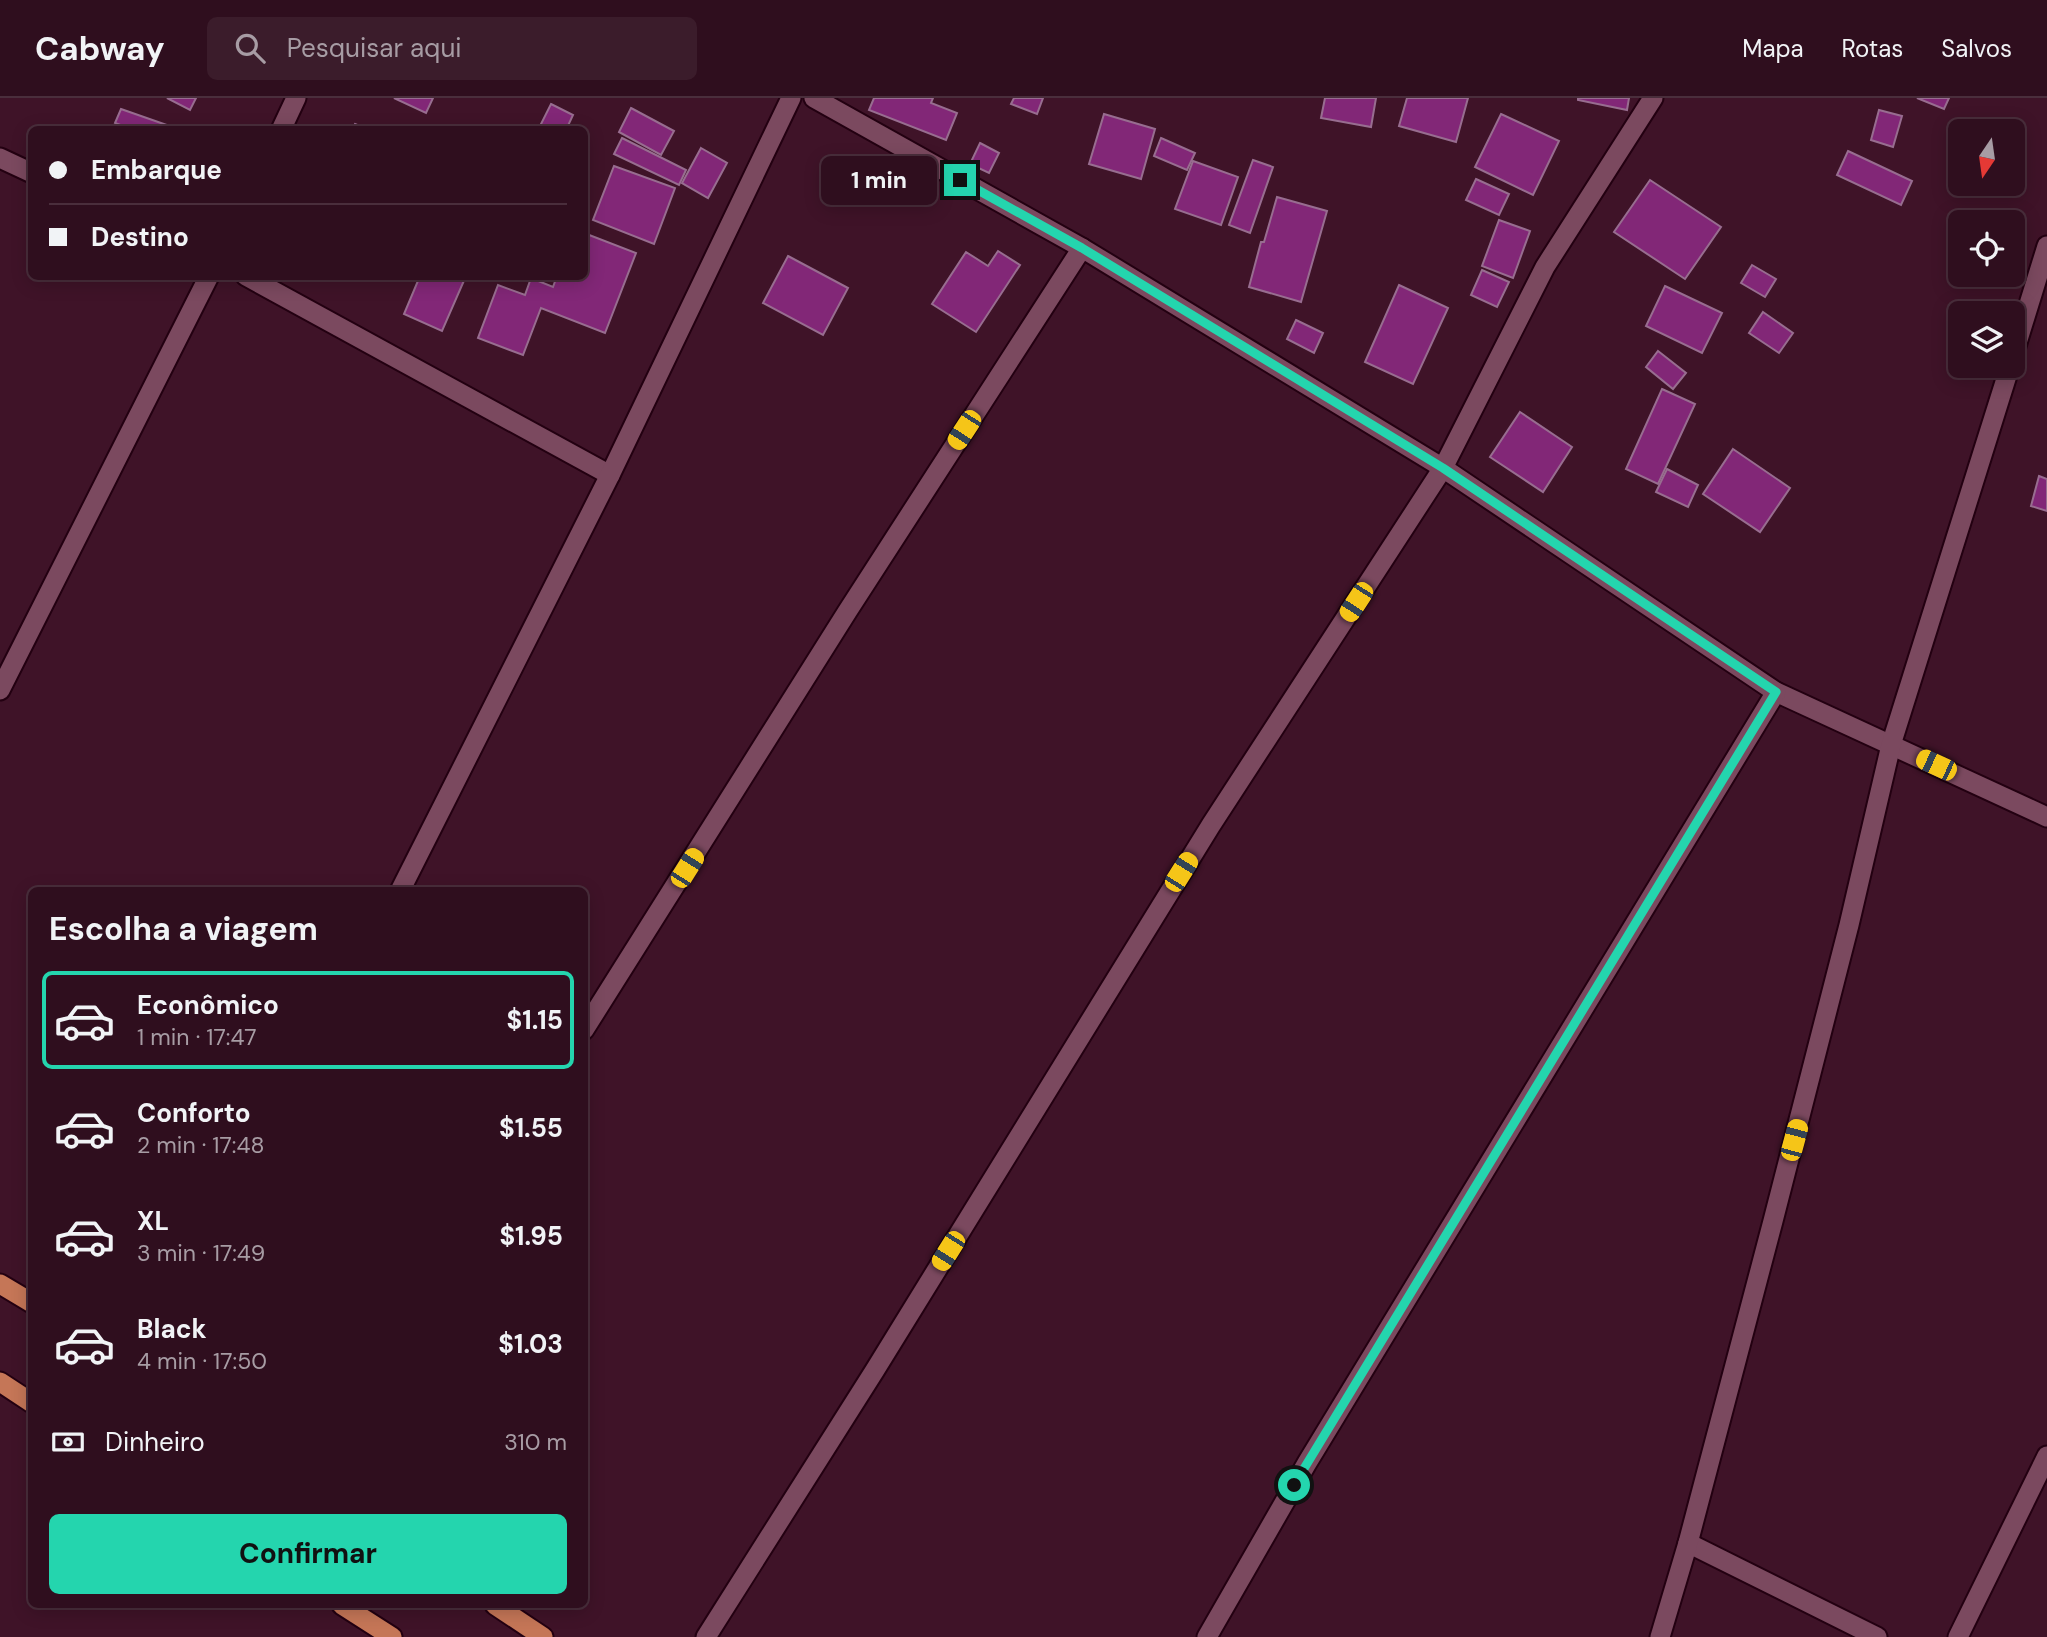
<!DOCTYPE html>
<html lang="pt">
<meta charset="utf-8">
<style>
body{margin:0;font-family:"DM Sans",sans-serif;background:#3b1c2b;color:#f1f3f6;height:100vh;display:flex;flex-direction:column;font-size:26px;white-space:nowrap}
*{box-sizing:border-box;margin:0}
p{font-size:23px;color:#a79ca4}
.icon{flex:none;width:38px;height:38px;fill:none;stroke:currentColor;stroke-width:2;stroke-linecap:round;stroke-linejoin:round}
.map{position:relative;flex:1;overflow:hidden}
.drawer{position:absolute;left:28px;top:789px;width:560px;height:721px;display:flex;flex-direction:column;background:#2f0e1e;border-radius:10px;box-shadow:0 4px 18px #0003,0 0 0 2px #4a2e3c}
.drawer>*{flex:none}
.top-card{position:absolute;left:28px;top:28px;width:560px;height:154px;border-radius:10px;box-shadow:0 4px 18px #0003,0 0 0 2px #4a2e3c;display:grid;align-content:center;height:154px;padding:0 21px;background:#2f0e1e}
.needle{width:46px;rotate:193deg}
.controls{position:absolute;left:1948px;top:21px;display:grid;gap:14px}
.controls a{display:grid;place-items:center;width:77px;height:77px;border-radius:10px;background:#2f0e1e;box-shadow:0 4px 18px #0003,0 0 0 2px #4a2e3c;font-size:35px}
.end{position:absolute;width:32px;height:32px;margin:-16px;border:9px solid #24d5ae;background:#111;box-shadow:0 0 0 4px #111}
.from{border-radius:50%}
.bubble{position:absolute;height:49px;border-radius:10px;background:#2f0e1e;box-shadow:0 4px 18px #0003,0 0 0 2px #4a2e3c;font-size:23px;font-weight:700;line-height:49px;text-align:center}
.car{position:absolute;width:21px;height:42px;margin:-21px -10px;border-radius:9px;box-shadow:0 0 5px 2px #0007;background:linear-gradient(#f5c518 24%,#345 0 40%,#f5c518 0 76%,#345 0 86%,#f5c518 0)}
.top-card b{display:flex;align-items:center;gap:24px;height:66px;font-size:26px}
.top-card b+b{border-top:2px solid #4a2e3c}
.top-card i{width:18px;height:18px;background:#f1f3f6}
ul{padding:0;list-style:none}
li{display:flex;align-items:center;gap:21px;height:98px;margin:0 14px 10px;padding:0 7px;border:4px solid transparent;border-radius:10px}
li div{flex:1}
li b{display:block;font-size:26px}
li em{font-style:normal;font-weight:700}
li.current{border-color:#24d5ae}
li>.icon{width:63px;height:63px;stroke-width:1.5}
h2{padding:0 21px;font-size:32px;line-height:84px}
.pay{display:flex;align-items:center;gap:18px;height:77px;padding:0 21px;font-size:26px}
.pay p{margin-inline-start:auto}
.cta{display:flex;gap:14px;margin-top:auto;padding:14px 21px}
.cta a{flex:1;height:80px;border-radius:10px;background:#24d5ae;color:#111;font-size:28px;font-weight:700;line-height:80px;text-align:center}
header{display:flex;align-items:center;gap:42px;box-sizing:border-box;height:98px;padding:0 35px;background:#2f0e1e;border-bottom:2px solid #4a2e3c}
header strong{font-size:33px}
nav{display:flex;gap:38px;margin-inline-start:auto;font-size:24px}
.search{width:490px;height:63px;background:#3b1c2b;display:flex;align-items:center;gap:18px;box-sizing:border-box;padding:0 24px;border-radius:10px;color:#a79ca4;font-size:26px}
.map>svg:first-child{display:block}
.building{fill:#822777;stroke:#986d90;stroke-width:2}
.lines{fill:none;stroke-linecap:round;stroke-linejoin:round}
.minor-casing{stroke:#230011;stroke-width:23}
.primary-casing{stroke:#230011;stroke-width:23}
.minor{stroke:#7b495f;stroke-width:19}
.primary{stroke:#c57657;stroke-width:19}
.route{stroke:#24d5ae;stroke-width:9}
</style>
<header>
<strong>Cabway</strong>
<div class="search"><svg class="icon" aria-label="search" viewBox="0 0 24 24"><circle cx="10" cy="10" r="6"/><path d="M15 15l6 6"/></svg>Pesquisar aqui</div>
<nav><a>Mapa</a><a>Rotas</a><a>Salvos</a></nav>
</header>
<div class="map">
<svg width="2047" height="1539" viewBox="0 0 2047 1539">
<rect width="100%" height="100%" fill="#3f1328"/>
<g class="building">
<path d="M167,0H196L190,12Z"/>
<path d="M394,0H433L426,15Z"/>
<path d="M874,0H933L931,5L957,15L946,42L869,12Z"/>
<path d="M1014,0H1043L1037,16L1011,6Z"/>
<path d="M1325,0H1376L1371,29L1321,20Z"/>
<path d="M1407,0H1468L1456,44L1399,28Z"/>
<path d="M1578,0H1629L1627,12L1578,2Z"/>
<path d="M1917,0H1949L1944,11Z"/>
<path d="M551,6L573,17L566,32H538Z"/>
<path d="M631,10L674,33L661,57L619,34Z"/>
<path d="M121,11L181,32H134L115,25Z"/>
<path d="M1879,12L1902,18L1893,49L1871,42Z"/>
<path d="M1104,16L1155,31L1141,81L1089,66Z"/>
<path d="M1501,16L1559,43L1533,97L1475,69Z"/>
<path d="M355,26L369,32H353Z"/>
<path d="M622,40L686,72L679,87L614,56Z"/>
<path d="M1161,40L1195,55L1187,72L1154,58Z"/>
<path d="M980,45L999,55L989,75L970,66Z"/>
<path d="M701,50L727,65L708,100L682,85Z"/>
<path d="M1848,53L1912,83L1901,107L1837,77Z"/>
<path d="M1253,62L1273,69L1250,135L1229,127Z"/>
<path d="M1193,63L1238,79L1221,127L1175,111Z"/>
<path d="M614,68L675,90L654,146L593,122Z"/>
<path d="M1476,81L1509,96L1499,117L1466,102Z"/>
<path d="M1650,82L1721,129L1685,181L1614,134Z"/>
<path d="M1277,99L1327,113L1301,204L1249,189L1261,144H1264Z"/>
<path d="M1499,122L1530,133L1513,180L1482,168Z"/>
<path d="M584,135L636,155L605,235L541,210L523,257L478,240L498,187L525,197L531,180L553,189L557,178H584Z"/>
<path d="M998,153L1020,167L976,234L932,206L966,154L988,168Z"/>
<path d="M788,158L848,190L823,237L763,205Z"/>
<path d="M1752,167L1776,181L1765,199L1741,185Z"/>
<path d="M1482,172L1509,184L1497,209L1471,197Z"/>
<path d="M420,178H466L442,233L404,216Z"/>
<path d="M1399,187L1448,210L1413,286L1365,264Z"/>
<path d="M1665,188L1722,215L1702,255L1646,228Z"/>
<path d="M1763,214L1793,235L1779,255L1749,235Z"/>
<path d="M1296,222L1323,235L1314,255L1287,241Z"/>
<path d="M1658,253L1686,275L1673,291L1646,269Z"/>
<path d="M1662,291L1695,306L1658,386L1626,371Z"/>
<path d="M1520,314L1572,349L1543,394L1490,359Z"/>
<path d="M1733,351L1790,390L1760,434L1703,396Z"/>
<path d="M1667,371L1698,387L1688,409L1656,394Z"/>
<path d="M2039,378L2047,381V413L2031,408Z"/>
</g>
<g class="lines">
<g class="minor-casing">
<g id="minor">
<path d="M814,0L1082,150L1443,370L1776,594L2047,719"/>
<path d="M281,32L296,0"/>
<path d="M0,60L32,75"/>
<path d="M246,178L610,377"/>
<path d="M2012,261L2047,148"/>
<path d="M0,592L209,178"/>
<path d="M400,793L610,377L791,0"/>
<path d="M584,932L847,514L1082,150"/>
<path d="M1688,1445L1877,1539"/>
<path d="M706,1539L875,1272L1211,727L1443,370L1545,169L1653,0"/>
<path d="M1207,1539L1307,1365L1776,594"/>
<path d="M1660,1539L1688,1445L1773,1123L1849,827L1891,647L2010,268"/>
<path d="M1958,1539L2047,1358"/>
</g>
</g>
<g class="primary-casing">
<g id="primary">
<path d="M0,1186L32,1205"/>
<path d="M0,1284L32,1305"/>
<path d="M342,1507L392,1539"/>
<path d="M495,1507L543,1539"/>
</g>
</g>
<use href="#minor" class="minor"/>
<use href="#primary" class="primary"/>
</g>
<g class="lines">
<path class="route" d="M960,82L1082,150L1443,370L1776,594L1294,1387"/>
</g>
</svg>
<div class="controls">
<a><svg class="needle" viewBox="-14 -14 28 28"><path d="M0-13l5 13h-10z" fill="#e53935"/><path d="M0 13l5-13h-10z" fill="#a79ca4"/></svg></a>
<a><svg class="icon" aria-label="locate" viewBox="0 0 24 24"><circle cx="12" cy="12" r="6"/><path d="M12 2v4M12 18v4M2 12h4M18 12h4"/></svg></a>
<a><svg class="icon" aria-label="layers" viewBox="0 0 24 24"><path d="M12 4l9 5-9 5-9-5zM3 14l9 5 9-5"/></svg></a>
</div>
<i class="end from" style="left:1294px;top:1387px"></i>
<i class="end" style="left:960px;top:82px"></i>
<div class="bubble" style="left:821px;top:58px;width:116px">1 min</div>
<i class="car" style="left:964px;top:332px;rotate:213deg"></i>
<i class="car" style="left:1356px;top:504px;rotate:213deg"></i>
<i class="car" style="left:1936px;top:667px;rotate:295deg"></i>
<i class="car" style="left:687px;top:770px;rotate:32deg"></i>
<i class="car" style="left:1181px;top:774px;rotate:32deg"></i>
<i class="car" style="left:1794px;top:1042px;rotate:15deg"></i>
<i class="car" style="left:948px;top:1153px;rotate:212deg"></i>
<div class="top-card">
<b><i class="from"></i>Embarque</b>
<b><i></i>Destino</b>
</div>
<section class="drawer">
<h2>Escolha a viagem</h2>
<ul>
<li class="current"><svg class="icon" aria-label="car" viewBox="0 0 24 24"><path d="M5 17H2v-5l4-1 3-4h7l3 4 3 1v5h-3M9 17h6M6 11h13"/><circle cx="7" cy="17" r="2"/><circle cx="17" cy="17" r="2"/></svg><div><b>Econômico</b><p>1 min · 17:47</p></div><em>$1.15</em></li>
<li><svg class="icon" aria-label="car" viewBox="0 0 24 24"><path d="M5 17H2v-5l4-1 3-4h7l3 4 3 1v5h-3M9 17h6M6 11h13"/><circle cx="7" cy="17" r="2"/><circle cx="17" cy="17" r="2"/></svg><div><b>Conforto</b><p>2 min · 17:48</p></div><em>$1.55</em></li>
<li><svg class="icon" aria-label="car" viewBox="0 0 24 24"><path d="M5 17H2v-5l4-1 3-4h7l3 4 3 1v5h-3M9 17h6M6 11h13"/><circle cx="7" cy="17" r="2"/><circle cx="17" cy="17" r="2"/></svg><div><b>XL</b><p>3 min · 17:49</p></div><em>$1.95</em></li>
<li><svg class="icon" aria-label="car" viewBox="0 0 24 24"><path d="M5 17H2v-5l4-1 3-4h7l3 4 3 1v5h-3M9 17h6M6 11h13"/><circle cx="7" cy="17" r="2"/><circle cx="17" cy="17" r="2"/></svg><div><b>Black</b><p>4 min · 17:50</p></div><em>$1.03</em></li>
</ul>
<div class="pay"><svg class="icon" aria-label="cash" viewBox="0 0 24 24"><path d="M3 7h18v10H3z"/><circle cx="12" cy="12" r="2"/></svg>Dinheiro<p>310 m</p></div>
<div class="cta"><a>Confirmar</a></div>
</section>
</div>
